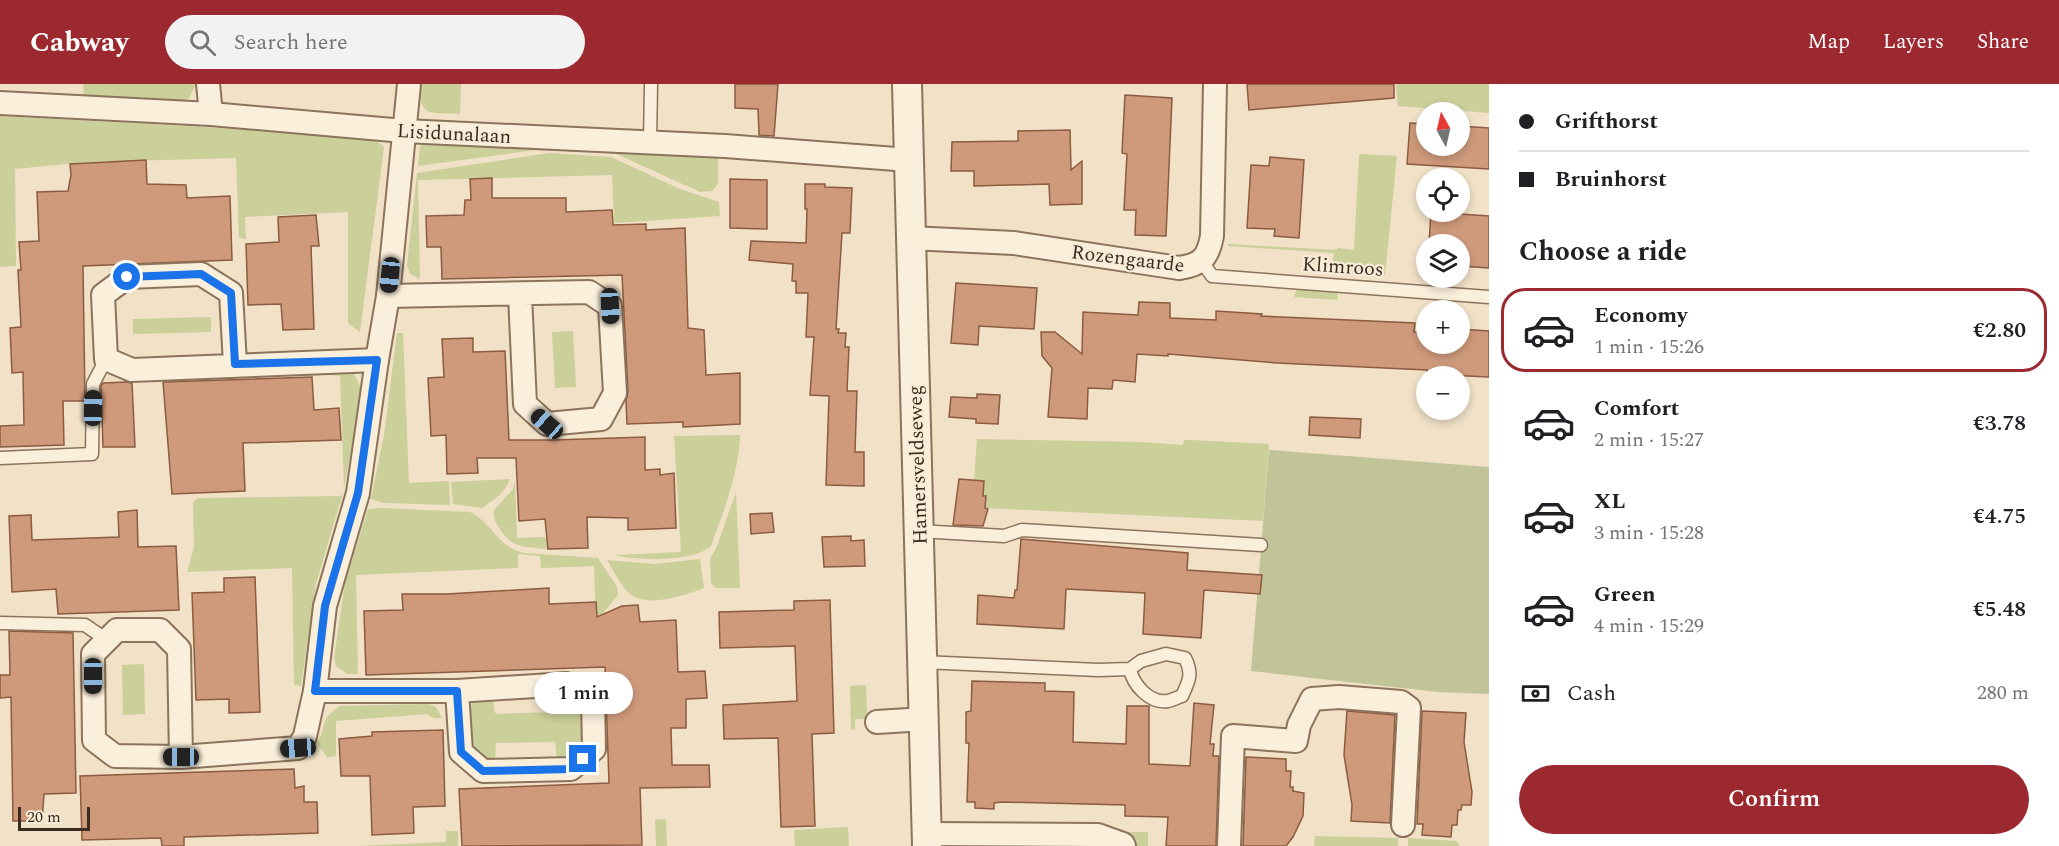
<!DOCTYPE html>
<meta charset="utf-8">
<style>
body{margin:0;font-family:Spectral,serif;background:#f2f2f2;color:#202124;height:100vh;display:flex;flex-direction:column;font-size:22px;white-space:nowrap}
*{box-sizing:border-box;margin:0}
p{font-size:20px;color:#757577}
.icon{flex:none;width:33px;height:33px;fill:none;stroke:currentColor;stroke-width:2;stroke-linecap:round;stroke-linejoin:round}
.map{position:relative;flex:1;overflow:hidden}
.drawer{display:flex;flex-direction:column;background:#fff;width:570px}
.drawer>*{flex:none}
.top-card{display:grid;align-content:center;height:132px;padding:0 30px;background:#fff}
.needle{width:39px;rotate:352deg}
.tools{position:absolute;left:1416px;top:18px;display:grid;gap:12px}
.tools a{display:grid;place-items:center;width:54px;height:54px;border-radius:50%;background:#fff;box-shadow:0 3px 9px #0003;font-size:30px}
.scale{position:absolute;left:18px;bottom:15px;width:72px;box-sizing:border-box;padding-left:6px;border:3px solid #3c2c1f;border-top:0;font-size:16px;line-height:21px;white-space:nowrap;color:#3c2c1f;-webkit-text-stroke:4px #f7ecd7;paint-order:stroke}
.end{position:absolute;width:27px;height:27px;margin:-14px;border:8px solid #1a73e8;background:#fff;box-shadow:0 0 0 3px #fff}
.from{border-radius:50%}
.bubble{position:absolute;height:42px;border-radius:21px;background:#fff;box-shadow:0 3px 9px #0003;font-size:20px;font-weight:600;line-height:42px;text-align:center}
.car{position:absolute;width:18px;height:36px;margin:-18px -9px;border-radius:8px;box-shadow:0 0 4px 2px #0007;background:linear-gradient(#222 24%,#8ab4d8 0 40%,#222 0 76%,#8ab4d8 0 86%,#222 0)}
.top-card b{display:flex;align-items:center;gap:21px;height:57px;font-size:22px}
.top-card b+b{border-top:2px solid #e0e0e0}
.top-card i{width:15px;height:15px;background:#202124}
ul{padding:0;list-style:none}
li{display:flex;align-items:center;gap:18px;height:84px;margin:0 12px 9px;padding:0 18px;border:3px solid transparent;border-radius:24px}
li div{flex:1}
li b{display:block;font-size:22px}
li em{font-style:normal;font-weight:600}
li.active{border-color:#9d2930}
li>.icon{width:54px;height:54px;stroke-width:1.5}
h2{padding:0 30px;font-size:27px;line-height:72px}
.pay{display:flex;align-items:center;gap:15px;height:66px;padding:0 30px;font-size:22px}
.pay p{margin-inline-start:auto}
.button{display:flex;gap:12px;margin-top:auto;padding:12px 30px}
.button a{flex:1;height:69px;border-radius:36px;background:#9d2930;color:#fff;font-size:24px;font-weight:600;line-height:69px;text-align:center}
header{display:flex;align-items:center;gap:36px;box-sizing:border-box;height:84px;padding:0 30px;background:#9d2930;color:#fff}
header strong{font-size:28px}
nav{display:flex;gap:33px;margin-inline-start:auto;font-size:21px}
.search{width:420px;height:54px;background:#f2f2f2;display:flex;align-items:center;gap:15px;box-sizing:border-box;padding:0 21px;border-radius:33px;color:#757577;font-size:22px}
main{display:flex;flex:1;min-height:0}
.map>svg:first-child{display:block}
.green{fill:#cbcf9a}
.cemetery{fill:#c1c499}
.building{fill:#cf9a7c;stroke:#8c5b40;stroke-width:1.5}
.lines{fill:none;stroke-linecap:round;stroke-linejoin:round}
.service-casing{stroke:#8c735b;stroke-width:15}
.minor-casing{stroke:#8c735b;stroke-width:26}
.tertiary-casing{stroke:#8c735b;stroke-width:32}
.service{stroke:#faefdb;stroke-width:12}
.minor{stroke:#faefdb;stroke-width:22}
.tertiary{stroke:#faefdb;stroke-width:28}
.route{stroke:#1a73e8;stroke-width:8}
.labels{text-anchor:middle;stroke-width:4.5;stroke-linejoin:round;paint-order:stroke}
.street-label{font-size:20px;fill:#3c2c1f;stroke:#f7ecd7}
</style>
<header>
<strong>Cabway</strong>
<div class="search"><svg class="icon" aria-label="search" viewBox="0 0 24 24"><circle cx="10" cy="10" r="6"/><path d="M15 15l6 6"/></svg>Search here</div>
<nav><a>Map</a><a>Layers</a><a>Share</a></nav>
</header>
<main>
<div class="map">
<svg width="1489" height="762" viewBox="0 0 1489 762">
<rect width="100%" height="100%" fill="#f0e1c7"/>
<g class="green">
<path d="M83,0H196L189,14L181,18L84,14Z"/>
<path d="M421,0H461L460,30C432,28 417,35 421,0Z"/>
<path d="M1396,0H1489V29L1398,22Z"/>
<path d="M0,32L240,45L375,56L384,63L360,248L348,239V128L245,133L246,155L239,154L236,74L87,78L15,85L16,182L0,183Z"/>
<path d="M428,58L550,64L418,82L420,62Z"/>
<path d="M612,68L718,74V100L712,107L700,108Z"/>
<path d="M549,69L611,73L680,105L719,118L720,132L614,139L612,91L418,96L420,195L410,190L407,181L417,89Z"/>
<path d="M1359,70L1397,72L1385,191L1332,188L1334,169L1228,162V160L1337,166V164L1354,166Z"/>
<path d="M1297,204L1337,207L1338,216L1294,213Z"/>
<path d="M211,233V248L133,250V235Z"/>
<path d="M573,247L576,303L555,304L552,248Z"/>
<path d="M397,249H403L409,399L449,397L450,421L384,419L371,415L384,351Z"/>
<path d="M346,285L354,290L362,306L344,404L340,292L331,291V288Z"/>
<path d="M740,351C739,389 724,426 711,462C694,478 638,477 615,471L681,468L674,352Z"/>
<path d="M977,355L1141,358L1183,361L1184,356H1190L1269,360L1263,437L985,424L986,412H983L974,397Z"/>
<path d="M510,395C505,409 494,416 482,424L453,420L451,398Z"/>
<path d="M515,396L517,454L548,453V465C525,463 513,465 499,444C495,438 493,433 494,426L513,405Z"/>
<path d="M736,408L740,504H716L711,499L710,475L717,462Z"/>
<path d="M342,412L316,500L301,602L294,601L292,484L187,488L194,463L193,418L198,414Z"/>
<path d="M381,424L470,428C494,440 497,463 524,469L598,474L617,503L618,511L604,528L596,543L594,482L541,484L540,472L518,470V484L356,491L358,590H347L336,582L334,574L345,499L368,425Z"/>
<path d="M700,475L704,504C687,511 652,522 635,513C624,509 613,485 607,476L655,480Z"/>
<path d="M144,580L145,630L123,631L122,581Z"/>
<path d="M866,601L867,635H855V645L851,646L850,602Z"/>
<path d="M555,609C562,611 569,611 574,615C589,628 586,682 557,674L555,658L496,659L495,677H483L471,666C470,652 461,622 478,615C482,613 489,613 493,612L494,626L496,630L554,628Z"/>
<path d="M428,620L436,623L442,634H433L427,630L336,637V672L327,673L316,658L321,651L326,634L339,622Z"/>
<path d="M666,735L667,762H656L655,736Z"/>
<path d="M848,743L849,762H795L794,746Z"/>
<path d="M446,747H458V762H357L446,758Z"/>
<path d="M1122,748H1148V762H1132Z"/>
<path d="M1315,752L1399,754L1398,762H1314Z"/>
<path d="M1408,754L1456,757L1460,762H1408Z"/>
</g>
<path class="cemetery" d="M1269,366L1489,383V610L1438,608L1251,587Z"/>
<g class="building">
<path d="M735,0H778L774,52L759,51L758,25L735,24Z"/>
<path d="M1247,0H1394V14L1249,26Z"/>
<path d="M1125,11L1172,14L1166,152L1135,151L1136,126H1124L1127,70L1122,69Z"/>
<path d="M1410,39L1426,40V62H1460V42L1489,44V85L1407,80Z"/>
<path d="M1070,46L1071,86L1082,77V120L1050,121L1049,100L974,102V87H951L952,58L1018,57V47Z"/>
<path d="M1270,73L1304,76L1299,154L1274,152L1275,145L1247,144L1251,81L1269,82Z"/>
<path d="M146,76L147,100L186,101L187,114L230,112L232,176L83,182L85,317H63L64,361L0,363V342L24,341L23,288L12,289L10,244L21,243L18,186H21L19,158L39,157L37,108L68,107L71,91L70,80Z"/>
<path d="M492,94V114H566V128L612,126L613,141L646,140V146L685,144L688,244L704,246L706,291L740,289V340L683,343V338L627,340L626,317L628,308L622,191L442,195L441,163H427L426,132L464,131L465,116H471L470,95Z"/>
<path d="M730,95L767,96V145L730,144Z"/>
<path d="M805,100H825V103L852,104L850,149H842L836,245H839L838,249H846L845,263H849L847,307H857L855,368H864V402L826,401L829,312L810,311L814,253H806L808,209H796V197H792L793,180L749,176L751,157L806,159L807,125H805Z"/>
<path d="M1431,128L1489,132V184L1460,182V160H1429Z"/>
<path d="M316,131L319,162H311L314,245L283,246L281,220L248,221L246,160L279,158L278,133Z"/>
<path d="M956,199L1037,204L1034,245L979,242L978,261L951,259Z"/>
<path d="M1139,218L1170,219V234L1216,236V227L1262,230L1261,232L1415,239L1414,248L1426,249V260H1460V245L1489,247V293L1427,290V286L1277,279L1168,270V272L1137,270L1135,298L1113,296L1112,305L1088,304L1087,335L1048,333L1052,284L1042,272L1041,248H1055L1082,270L1083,228L1138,231Z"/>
<path d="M473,254V268L505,267L509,356H553L645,353V386L660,385V391L674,389L676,444L628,446V434L587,433L588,464L548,465L545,435L519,437L516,374H477L478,389L447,390L446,351L431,352L428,294L444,293L442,255Z"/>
<path d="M312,293L314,326L339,324L341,356L243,359L245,407L172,410L163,298Z"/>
<path d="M126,298L132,299L135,363H103L101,302L103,299Z"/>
<path d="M977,310L1000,311L998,340L976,339V335L949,333L951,313L977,314Z"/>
<path d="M1310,333L1361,335L1360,354L1309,351Z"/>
<path d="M959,395L984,397L983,412H986L985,424L988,425L983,442L953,441Z"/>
<path d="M137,426L138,463L176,462L179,526L58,530L56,505L12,508L9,432L31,431L32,456L119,453L118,428Z"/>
<path d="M772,429L774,448L751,450L750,430Z"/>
<path d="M851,452V457L864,456L865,482L824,483L822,453Z"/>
<path d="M1021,455L1188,469L1187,486L1262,491L1260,510L1204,506L1201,554L1143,550L1145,509L1066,505L1064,545L977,540L978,511L1014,514L1015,506H1017Z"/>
<path d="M255,493L260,628L229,629V615L196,616L192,509L224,508V494Z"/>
<path d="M549,504V520L596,518L597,533L622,522L638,521L640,538L676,536L678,588L705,587L707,614L686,615V644H671L672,681H709L710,703L640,704L642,761L462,762L459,705L609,699L605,583L366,591L364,527L403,526L402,510H447Z"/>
<path d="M830,516L834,649L812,650L815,742L781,743L778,654L724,655L723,621L797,617L795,562L720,564L719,528L794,526V517Z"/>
<path d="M9,547L73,549L76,709L44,710L42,737H13L11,613L0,614V591H10Z"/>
<path d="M972,597L1045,599V607L1074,608L1073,658L1126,660L1127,622H1149V680L1190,682L1194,619L1214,621L1210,660H1214L1213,672H1219L1216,762H1166L1168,733L1125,732V721L1002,718L994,719V725L975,724V718H967L969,659H966V628L971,627Z"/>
<path d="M1347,627L1395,631L1390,739L1351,737L1352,721L1344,671Z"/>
<path d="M1422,627L1466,629L1464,658L1472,708L1471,721H1462L1461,726H1458L1457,741H1452L1451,753L1422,751L1423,740H1417Z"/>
<path d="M443,646L445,722L413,723L414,749L372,751L370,692H341L339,655L372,652V648Z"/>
<path d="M1246,673L1286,675V687H1291L1290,703H1293V707L1304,709L1303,732L1293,753L1286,762H1243Z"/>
<path d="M294,685L295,704L304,702V718H317L318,749L184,753V762H162L161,754L82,756L80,692Z"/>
</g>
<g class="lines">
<g class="service-casing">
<g id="service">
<path d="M650,59L651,0"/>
<path d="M1201,176L1212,192L1489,213"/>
<path d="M0,374L92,370L93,300L106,275"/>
<path d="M919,447L1004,452L1022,446L1261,461"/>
<path d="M0,539L85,541L107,556"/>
<path d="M922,578L1098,586L1130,585L1141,577L1166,570L1185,574C1193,590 1189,597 1182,612C1178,613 1173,616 1168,617C1150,620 1133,601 1130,585"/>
</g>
</g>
<g class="minor-casing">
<g id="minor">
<path d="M208,0L211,30"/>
<path d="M0,19L211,30L404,47L725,62L909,76"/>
<path d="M910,154L1014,159L1179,184C1201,181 1208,174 1212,152L1215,0"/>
<path d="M388,212L589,208L610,222L615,309L601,335L547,340L525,320L520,211"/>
<path d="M235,280L231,209L201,190L127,193L103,211L106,275L132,286L377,276"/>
<path d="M315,607H457L566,600L593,614L594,665L571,685L483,687L461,668L457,607"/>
<path d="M877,638L924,635"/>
<path d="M181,673L115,672L94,656L93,570L117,546H160L179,565L181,673L298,664L305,652L315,607L325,522L358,409L377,276L388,212L409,0"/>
<path d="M926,750L1098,751L1123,760L1124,762"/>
<path d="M1229,762L1233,652L1296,657L1299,641L1312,615L1339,613L1401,618L1409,624L1403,741"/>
</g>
</g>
<g class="tertiary-casing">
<path id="tertiary" d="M907,0L927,762"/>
</g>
<use href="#service" class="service"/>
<use href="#minor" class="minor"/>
<use href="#tertiary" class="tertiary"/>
</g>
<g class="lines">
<path class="route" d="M127,193L201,190L231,209L235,280L377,276L358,409L325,522L315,607H457L461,668L483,687L572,685L583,675"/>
</g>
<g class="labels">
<g class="street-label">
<text transform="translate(454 49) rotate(3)" y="7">Lisidunalaan</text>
<text transform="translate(1128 174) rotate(7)" y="7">Rozengaarde</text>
<text transform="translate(1343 182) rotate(4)" y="7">Klimroos</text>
<text transform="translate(917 381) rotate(-92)" y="7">Hamersveldseweg</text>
</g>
</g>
</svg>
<div class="tools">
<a><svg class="needle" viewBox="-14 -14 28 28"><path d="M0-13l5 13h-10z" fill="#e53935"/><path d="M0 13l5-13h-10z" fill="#757577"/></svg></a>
<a><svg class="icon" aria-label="locate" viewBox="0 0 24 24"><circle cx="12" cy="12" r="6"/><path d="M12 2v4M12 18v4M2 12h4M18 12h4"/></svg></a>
<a><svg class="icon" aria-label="layers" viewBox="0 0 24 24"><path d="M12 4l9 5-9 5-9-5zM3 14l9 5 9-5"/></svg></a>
<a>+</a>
<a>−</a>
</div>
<div class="scale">20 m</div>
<i class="end from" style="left:127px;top:193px"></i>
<i class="end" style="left:583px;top:675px"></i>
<div class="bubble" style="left:534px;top:588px;width:99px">1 min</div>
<i class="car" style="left:390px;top:191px;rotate:186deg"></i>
<i class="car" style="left:610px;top:222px;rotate:177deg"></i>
<i class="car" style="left:93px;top:324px;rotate:1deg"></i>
<i class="car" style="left:547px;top:340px;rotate:311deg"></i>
<i class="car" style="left:93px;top:592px;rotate:180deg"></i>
<i class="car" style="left:298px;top:664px;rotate:266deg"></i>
<i class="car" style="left:181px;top:673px;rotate:270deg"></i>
</div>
<section class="drawer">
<div class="top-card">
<b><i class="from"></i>Grifthorst</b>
<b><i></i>Bruinhorst</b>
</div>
<h2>Choose a ride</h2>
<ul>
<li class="active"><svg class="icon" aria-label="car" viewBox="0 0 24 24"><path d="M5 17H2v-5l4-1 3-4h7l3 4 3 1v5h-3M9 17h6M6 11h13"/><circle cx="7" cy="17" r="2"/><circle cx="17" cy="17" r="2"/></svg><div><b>Economy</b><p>1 min · 15:26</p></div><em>€2.80</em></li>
<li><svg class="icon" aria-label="car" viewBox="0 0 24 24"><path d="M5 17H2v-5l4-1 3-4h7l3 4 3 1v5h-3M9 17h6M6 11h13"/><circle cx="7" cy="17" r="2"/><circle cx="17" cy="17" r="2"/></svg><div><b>Comfort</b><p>2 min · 15:27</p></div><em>€3.78</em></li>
<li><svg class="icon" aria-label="car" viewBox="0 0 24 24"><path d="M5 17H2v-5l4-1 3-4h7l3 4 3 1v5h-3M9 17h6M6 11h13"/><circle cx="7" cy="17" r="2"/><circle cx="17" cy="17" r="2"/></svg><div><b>XL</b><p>3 min · 15:28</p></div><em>€4.75</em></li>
<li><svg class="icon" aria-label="car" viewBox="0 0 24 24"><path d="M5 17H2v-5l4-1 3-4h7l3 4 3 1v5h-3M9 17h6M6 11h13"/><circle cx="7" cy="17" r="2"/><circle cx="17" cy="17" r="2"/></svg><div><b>Green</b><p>4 min · 15:29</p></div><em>€5.48</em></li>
</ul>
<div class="pay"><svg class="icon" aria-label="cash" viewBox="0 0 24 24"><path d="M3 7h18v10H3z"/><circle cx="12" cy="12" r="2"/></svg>Cash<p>280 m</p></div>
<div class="button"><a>Confirm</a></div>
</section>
</main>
